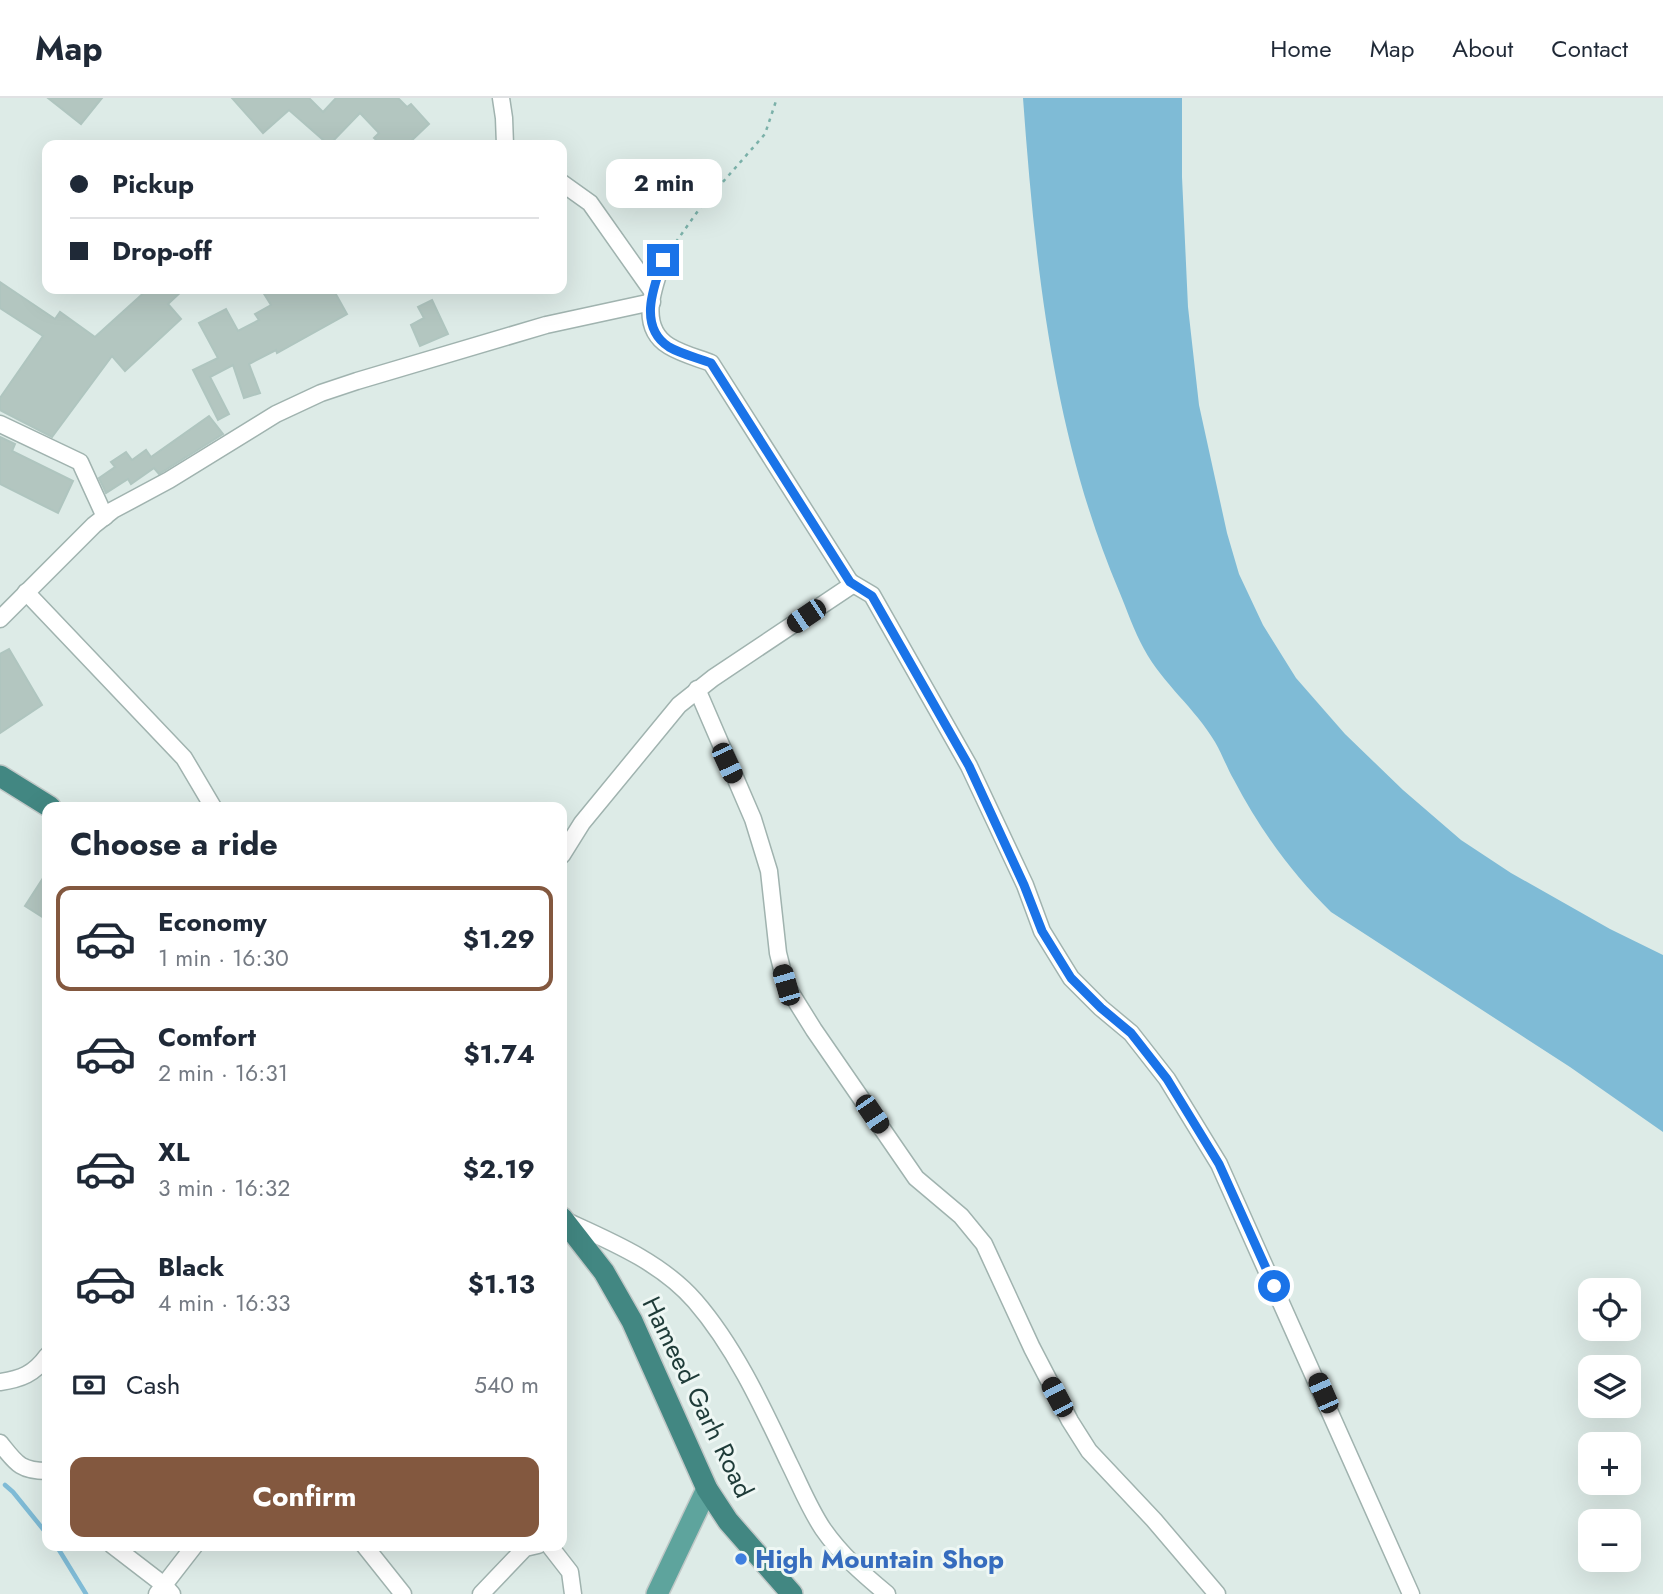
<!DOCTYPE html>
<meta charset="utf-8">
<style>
body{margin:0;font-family:Jost,sans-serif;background:#f2f2f3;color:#1f2937;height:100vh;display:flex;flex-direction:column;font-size:26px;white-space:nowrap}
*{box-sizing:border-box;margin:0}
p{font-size:23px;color:#747a83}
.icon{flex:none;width:38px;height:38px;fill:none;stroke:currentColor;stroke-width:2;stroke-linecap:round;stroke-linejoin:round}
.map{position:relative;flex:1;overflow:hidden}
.panel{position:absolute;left:42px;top:704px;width:525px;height:749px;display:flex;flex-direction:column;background:#fff;border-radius:14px;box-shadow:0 7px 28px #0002}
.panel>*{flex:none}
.banner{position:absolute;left:42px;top:42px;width:525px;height:154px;border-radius:14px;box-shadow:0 7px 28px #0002;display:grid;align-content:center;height:154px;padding:0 28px;background:#fff}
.tools{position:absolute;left:1578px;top:1180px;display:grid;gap:14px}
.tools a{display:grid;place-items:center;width:63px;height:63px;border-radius:14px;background:#fff;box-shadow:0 7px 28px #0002;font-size:35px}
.end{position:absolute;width:32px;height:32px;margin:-16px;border:9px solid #1a73e8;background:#fff;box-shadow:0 0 0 4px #fff}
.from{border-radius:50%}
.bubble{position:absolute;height:49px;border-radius:14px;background:#fff;box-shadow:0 7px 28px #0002;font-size:23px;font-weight:700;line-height:49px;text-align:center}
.car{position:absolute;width:21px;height:42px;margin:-21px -10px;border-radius:9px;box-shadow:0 0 5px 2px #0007;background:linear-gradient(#222 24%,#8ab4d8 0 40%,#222 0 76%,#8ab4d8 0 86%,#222 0)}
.banner b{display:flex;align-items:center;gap:24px;height:66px;font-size:26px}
.banner b+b{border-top:2px solid #e0e1e3}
.banner i{width:18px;height:18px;background:#1f2937}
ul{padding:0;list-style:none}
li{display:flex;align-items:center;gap:21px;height:105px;margin:0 14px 10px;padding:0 14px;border:4px solid transparent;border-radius:14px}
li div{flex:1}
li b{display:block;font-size:26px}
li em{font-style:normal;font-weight:700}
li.selected{border-color:#83583f}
li>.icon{width:63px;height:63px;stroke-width:1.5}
h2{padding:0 28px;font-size:32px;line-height:84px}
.pay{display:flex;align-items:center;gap:18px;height:77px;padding:0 28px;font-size:26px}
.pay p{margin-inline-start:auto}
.button{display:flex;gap:14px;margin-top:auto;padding:14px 28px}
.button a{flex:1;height:80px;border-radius:14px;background:#83583f;color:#fff;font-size:28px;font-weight:700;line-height:80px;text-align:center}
header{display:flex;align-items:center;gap:42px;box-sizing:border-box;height:98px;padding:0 35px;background:#fff;border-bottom:2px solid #e0e1e3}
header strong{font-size:33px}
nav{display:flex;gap:38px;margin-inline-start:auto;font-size:24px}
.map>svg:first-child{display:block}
.water{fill:#7fbbd6}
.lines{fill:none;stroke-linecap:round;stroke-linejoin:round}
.stream{stroke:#7fbbd6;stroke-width:4.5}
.building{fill:#b3c6c0;stroke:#afc5bf;stroke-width:2}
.minor-casing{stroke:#a0b3af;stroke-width:19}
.primary-casing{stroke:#c0c8c7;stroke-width:24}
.trunk-casing{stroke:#c0c8c7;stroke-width:24}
.path{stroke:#7bb1a9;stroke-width:2.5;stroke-dasharray:3.5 5;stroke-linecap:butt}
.minor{stroke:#fff;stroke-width:16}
.primary{stroke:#5ea49d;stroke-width:21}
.trunk{stroke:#428782;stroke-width:21}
.route{stroke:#1a73e8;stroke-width:9}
.shop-dot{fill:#3f7fe0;stroke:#eef7f4;stroke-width:2.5}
.labels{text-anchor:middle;stroke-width:6;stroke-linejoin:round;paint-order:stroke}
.street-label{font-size:26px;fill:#1e3b38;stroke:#eef7f4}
.shop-label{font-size:26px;font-weight:bold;fill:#366cbe;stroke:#eef7f4;text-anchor:start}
</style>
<header>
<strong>Map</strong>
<nav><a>Home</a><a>Map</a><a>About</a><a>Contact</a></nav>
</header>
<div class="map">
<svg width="1663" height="1496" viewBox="0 0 1663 1496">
<rect width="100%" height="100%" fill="#ddebe7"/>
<path class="water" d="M1023,0H1182V79L1188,209L1199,307L1227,435L1239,476L1263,527L1296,580L1345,636L1403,692L1461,742L1511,775L1610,831L1663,857V1034L1570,969L1331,814C1292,776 1259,730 1234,682C1227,670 1222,656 1215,644C1195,610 1163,586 1144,551C1134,533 1127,512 1119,493C1053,338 1035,166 1023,0Z"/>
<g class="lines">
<g class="stream">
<path d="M5,1387L13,1394L47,1436"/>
<path d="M56,1447L86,1496"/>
</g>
</g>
<g class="building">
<path d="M48,0H102L81,26Z"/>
<path d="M232,0H309L323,14L336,0H398L407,9L411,6L429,26L407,47H382L374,40L379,35L360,15L329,47L289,12L263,35Z"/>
<path d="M0,184L55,221L60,214L95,239L148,191H184L168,206L181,221L125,273L112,258L52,339L0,312V300L43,238L0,210Z"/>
<path d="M261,191H333L347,216L277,255L276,252L249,266L260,295L244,300L233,267L210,279L229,316L218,322L193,272L218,260L199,225L226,211L238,233L259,222L255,216L271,207Z"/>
<path d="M432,202L448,236L420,248L411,227L424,220L418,209Z"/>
<path d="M209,318L223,336L159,376L154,370L131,386L128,381L106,395L99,380L115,369L111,364L126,354L132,362L146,352L151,359Z"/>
<path d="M0,339L15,346L12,353L73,383L58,415L0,386Z"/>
<path d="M9,551L42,607L0,635V556Z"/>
<path d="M47,774V822L25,808Z"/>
</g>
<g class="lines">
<g class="minor-casing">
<g id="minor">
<path d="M501,0L504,20L505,47"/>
<path d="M562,85L590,105L652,193"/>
<path d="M0,326L80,364L105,419"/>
<path d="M850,484L872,497L969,668L1025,787L1042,833L1071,880L1101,910L1131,935L1167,981L1219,1066L1411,1496"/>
<path d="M26,494L184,660L213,709"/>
<path d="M0,521L94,427L113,412L169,382L276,316L321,295L357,283L546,227L652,204"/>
<path d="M697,591L753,721L769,773L778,855L786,887L814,932L916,1080L961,1118L984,1146L1032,1250L1070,1323L1089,1353L1154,1422L1217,1496"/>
<path d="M562,757L582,725L679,607L713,580L852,487L711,265C698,260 682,256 669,248C638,229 653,190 663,162"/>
<path d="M564,1122C610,1143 661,1164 695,1203C735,1249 763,1310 789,1365C800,1387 809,1410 823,1431C841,1457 863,1476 887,1496"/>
<path d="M0,1284C21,1281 34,1276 47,1258"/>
<path d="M0,1345C16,1365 20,1373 47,1373"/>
<path d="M112,1447L164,1487L172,1496"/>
<path d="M364,1447L403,1496"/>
<path d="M549,1447L570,1474L573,1496"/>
<path d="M157,1496L195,1447"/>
<path d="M481,1496L525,1450L538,1447"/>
</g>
</g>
<g class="primary-casing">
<path id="primary" d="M657,1496L707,1391"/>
</g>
<g class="trunk-casing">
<g id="trunk">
<path d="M0,678L50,709"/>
<path d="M562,1120L604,1174L632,1223L707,1391L728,1423L792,1496"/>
</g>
</g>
<path class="path" d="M671,151L700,110L765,36L777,0"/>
<use href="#minor" class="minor"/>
<use href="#primary" class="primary"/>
<use href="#trunk" class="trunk"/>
</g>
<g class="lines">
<path class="route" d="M663,162C653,190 638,229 669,249C681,256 698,260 711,265L850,484L872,498L969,668L1024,787L1042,833L1071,880L1101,910L1131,935L1167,981L1219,1066L1274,1188"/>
</g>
<circle class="shop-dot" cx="741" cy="1461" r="7"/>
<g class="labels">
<g class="street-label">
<text transform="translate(698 1299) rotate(64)" y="9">Hameed Garh Road</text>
</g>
<g class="shop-label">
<text x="755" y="1470">High Mountain Shop</text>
</g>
</g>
</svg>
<div class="tools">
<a><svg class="icon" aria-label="locate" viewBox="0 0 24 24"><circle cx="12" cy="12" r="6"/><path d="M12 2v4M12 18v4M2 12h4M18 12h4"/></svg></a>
<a><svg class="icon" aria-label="layers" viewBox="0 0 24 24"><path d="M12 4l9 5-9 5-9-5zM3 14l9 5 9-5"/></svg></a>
<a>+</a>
<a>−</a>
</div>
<i class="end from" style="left:1274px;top:1188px"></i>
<i class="end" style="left:663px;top:162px"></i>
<div class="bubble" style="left:606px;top:61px;width:116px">2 min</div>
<i class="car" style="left:806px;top:518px;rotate:236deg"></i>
<i class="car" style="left:727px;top:665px;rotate:155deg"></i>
<i class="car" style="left:786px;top:887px;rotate:344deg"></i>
<i class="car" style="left:872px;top:1016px;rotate:146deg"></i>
<i class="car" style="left:1323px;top:1295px;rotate:336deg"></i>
<i class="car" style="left:1057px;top:1299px;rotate:332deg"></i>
<div class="banner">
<b><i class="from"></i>Pickup</b>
<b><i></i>Drop-off</b>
</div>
<section class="panel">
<h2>Choose a ride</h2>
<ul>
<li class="selected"><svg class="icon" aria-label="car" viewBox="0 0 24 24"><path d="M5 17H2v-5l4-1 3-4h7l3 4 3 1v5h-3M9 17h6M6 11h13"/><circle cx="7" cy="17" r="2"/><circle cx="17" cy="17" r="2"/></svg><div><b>Economy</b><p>1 min · 16:30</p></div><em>$1.29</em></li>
<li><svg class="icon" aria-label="car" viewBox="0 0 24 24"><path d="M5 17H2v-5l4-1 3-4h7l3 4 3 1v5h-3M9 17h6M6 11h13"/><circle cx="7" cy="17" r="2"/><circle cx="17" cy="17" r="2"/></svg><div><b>Comfort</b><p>2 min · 16:31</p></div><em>$1.74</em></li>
<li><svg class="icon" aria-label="car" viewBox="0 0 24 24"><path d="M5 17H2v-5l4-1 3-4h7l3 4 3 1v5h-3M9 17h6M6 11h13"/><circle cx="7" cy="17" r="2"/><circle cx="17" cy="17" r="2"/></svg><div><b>XL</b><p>3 min · 16:32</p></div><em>$2.19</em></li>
<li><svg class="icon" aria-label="car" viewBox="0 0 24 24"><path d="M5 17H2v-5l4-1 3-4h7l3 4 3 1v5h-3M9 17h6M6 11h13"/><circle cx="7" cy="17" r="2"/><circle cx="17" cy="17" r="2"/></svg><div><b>Black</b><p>4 min · 16:33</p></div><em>$1.13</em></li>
</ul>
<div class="pay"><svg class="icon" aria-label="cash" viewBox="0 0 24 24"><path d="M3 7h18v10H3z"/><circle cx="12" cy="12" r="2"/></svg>Cash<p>540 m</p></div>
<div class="button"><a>Confirm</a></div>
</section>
</div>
